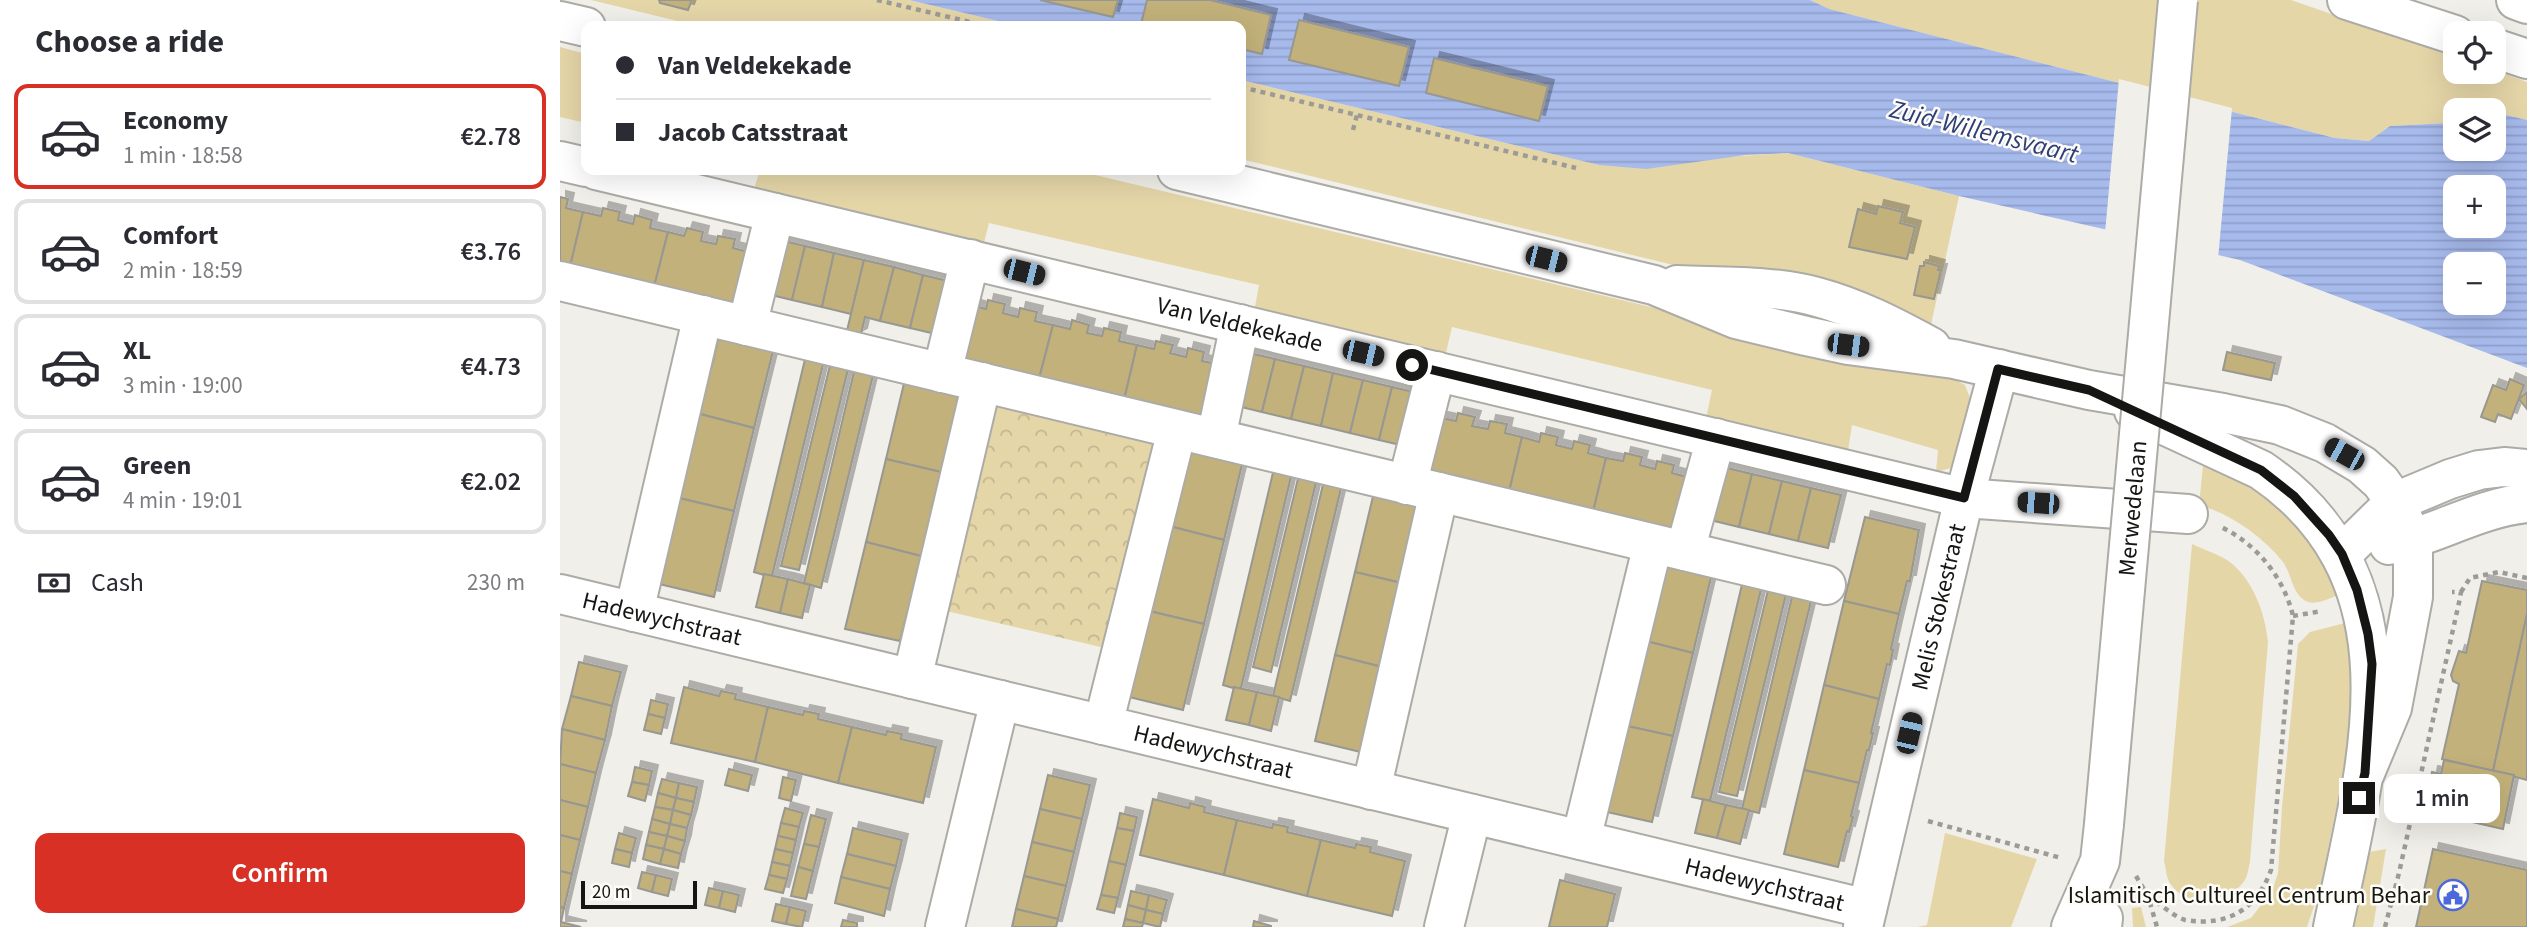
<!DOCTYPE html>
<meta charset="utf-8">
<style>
body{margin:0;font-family:"Source Sans 3",sans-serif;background:#f2f2f3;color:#2b2b33;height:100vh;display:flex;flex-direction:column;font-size:26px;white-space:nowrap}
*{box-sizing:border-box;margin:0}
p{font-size:23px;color:#7c7c81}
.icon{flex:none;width:38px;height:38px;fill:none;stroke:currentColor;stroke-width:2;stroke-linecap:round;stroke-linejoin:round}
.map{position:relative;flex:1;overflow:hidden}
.details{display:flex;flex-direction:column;background:#fff;width:560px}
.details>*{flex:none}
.top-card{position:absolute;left:21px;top:21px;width:665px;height:154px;border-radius:14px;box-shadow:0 7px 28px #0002;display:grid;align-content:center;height:154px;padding:0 35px;background:#fff}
.buttons{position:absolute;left:1883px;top:21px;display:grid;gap:14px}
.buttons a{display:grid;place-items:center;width:63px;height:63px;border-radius:14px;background:#fff;box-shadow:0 7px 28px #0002;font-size:35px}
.scale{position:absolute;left:21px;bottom:18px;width:116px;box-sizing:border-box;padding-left:7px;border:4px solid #151513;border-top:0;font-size:19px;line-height:24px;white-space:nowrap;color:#151513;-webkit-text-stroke:5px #fefcf6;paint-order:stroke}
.end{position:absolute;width:32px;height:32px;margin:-16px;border:9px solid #151513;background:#fff;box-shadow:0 0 0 4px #fff}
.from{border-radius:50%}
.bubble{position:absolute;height:49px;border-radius:14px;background:#fff;box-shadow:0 7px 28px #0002;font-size:23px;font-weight:600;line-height:49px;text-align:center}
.car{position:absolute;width:21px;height:42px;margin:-21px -10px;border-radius:9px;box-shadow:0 0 5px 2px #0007;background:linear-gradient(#222 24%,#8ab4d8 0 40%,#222 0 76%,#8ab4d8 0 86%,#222 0)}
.top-card b{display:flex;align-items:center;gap:24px;height:66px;font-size:26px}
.top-card b+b{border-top:2px solid #e1e1e2}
.top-card i{width:18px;height:18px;background:#2b2b33}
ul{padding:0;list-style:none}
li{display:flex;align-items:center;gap:21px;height:105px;margin:0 14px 10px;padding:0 21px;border:4px solid #e1e1e2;border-radius:14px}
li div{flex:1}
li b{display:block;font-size:26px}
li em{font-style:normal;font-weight:600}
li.active{border-color:#d93025}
li>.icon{width:63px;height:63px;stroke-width:1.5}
h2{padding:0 35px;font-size:32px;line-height:84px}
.pay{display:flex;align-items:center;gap:18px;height:77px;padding:0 35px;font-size:26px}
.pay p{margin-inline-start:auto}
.cta{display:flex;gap:14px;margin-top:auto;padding:14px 35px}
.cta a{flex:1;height:80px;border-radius:14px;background:#d93025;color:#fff;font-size:28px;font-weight:600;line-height:80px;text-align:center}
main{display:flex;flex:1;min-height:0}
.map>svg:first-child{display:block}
.green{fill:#e5d6a8}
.park{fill:url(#park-crowns)}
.water{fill:url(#water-rules);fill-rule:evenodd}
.pier{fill:#f1efe9}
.building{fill:#c2b17a;stroke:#989791;stroke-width:2;filter:url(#shadow)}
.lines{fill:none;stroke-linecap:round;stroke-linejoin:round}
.minor-casing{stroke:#adaba6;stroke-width:42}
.major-casing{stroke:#adaba6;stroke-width:42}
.path{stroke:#9c9b97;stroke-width:4.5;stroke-dasharray:5 5;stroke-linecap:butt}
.minor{stroke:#fff;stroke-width:38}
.major{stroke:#fff;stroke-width:38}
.major-bridge-casing{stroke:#adaba6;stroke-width:42;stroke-linecap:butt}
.major-bridge{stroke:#fff;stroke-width:38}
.route{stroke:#151513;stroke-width:9}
.labels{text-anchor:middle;stroke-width:5;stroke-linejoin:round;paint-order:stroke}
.street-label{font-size:24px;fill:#151513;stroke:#fefcf6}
.poi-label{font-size:24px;fill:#151513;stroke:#fefcf6;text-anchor:end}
.water-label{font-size:26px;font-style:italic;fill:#2d3e7a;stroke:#fefcf6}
</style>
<main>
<section class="details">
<h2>Choose a ride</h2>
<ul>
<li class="active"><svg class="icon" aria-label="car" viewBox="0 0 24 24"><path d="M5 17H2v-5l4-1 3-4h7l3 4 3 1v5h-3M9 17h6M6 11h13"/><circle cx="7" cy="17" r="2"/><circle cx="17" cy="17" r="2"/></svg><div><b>Economy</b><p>1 min · 18:58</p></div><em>€2.78</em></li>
<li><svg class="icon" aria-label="car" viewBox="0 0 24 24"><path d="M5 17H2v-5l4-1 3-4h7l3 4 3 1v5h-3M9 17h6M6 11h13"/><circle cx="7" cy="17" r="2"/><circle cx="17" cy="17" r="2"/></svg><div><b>Comfort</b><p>2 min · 18:59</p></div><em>€3.76</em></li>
<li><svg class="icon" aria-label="car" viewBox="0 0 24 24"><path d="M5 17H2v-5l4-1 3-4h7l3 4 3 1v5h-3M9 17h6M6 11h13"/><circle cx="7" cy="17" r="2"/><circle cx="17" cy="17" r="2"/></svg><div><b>XL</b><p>3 min · 19:00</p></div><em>€4.73</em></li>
<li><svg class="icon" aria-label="car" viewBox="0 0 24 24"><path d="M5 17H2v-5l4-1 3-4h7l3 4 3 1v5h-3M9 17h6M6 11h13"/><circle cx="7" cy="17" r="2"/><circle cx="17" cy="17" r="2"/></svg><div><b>Green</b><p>4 min · 19:01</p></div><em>€2.02</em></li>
</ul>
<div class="pay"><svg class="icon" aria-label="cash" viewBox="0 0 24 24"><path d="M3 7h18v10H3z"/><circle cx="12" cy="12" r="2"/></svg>Cash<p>230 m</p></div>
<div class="cta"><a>Confirm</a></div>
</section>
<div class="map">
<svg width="1967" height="927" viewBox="0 0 1967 927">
<defs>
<pattern id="park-crowns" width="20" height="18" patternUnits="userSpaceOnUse" patternTransform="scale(1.75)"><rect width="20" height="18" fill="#e5d6a8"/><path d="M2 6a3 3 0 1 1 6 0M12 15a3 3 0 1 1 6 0" fill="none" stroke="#c4b790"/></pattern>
<pattern id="water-rules" width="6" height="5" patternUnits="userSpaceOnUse" patternTransform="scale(1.75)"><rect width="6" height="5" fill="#a7baec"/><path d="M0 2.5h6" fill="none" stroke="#8f9fca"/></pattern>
<filter id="shadow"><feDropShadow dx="6" dy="-6" stdDeviation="0" flood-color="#0004"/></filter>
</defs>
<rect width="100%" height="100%" fill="#f1efe9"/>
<g class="green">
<path d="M31,0H349L459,26H138Z"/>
<path d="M1250,0H1731L1895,57V72L1934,70L1967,82V120L1915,107L1910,110H1895V119L1888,123L1830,126L1809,141L1775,138L1268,9Z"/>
<path d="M0,47L26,54V123L0,117Z"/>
<path d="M681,80L1039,165L1228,153L1399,196L1371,325L1295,294L1150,274L681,159Z"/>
<path d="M200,170H514L1373,374L1386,375L1405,385L1412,403L1395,467L1376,472L1378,450L1292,425L1288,451L1146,418L1152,390L892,327L885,357L694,312L699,285L429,223L423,247L193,192Z"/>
<path d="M1644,455L1723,502L1785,592C1774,596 1755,608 1744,600C1732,592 1731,573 1723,562C1702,536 1671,514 1639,505Z"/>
<path d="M1632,544C1643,549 1657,554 1667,560C1693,578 1705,613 1708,642L1690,861C1689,866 1688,873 1686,878C1673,903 1625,909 1610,883C1606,877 1606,868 1604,861Z"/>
<path d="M1793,621L1796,708L1761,885L1747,927H1667L1691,918L1712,891L1718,873L1722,807L1738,644L1750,632Z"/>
<path d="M1385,833L1477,859L1451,927H1357L1367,925Z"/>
<path d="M1826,849L1813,927H1793L1809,852Z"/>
<path d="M1581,907L1586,927H1573L1572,908Z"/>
</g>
<path class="park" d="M428,402L597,442L545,648L378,609Z"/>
<path class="water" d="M349,0H1250L1269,9L1775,138L1809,141L1830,126L1888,123L1895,119V149H1934V112L1967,120V368L1680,260L1399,196L1228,153L1186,155L1086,169L1039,165L681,80V26H459ZM1895,187H1934V226H1895ZM1895,264H1934V303H1895Z"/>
<path class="pier" d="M1559,79L1672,108L1658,259L1545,233Z"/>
<g class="building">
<path d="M99,0H132L128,10L100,3Z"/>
<path d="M480,0H558L553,17Z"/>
<path d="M587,0H650L711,15L702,54L681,49V26L581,24Z"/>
<path d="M739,20L849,47L839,86L729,60Z"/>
<path d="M874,58L988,86L979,121L866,93Z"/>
<path d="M0,197L8,199L6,208L23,212L10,267L0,264Z"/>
<path d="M1318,206L1343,212L1340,223L1355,227L1347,259L1289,247L1298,209L1316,214Z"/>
<path d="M43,208L60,212L58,220L73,224L75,215L92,220L90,228L108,232L94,287L10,267L23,212L41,216Z"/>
<path d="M127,228L143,232L141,241L156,244L158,236L175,239L173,248L192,253L179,307L94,287L108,232L124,236Z"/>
<path d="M216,239L245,246L232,300L203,293Z"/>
<path d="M245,246L274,253L262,307L232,300Z"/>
<path d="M274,253L304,260L291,314L262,307Z"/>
<path d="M304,260L334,267L320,321L305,317L301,334L284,343Z"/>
<path d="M1364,262L1379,266L1378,270H1381L1374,299L1354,295L1360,266H1364Z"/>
<path d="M334,267L363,275L350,328L320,321Z"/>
<path d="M363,275L392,282L380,335L350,328Z"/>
<path d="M428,300L445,304L443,313L458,317L460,308L477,312L475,321L493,325L479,379L395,359L408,304L426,309Z"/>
<path d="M512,320L529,325L527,333L542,336L544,328L561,332L559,341L577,345L564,400L479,379L493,325L510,329Z"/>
<path d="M160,330L215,343L194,428L140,414L149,365L152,366Z"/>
<path d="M596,341L613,345L610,353L626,357L628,348L644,352L642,361L661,365L648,420L564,400L577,345L594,349Z"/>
<path d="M247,351L265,356L212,576L204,575L194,572Z"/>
<path d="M685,352L715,359L702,412L673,405Z"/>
<path d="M1667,352L1715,363L1711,380L1663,370Z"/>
<path d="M272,357L290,361L239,570L221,566Z"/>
<path d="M715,359L744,366L731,419L702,412Z"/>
<path d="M296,363L315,367L261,588L244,583Z"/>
<path d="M744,366L773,373L761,426L731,419Z"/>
<path d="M773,373L803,380L790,433L761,426Z"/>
<path d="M346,375L401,388L392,423L395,424L391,440L389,439L381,472L326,459Z"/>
<path d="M1950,379L1964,385L1951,419L1938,414L1935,422L1921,417L1933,385L1946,390Z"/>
<path d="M803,380L832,387L819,440L790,433Z"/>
<path d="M832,387L862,394L849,447L819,440Z"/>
<path d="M1967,392V409L1959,399Z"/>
<path d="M898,413L915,417L912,426L928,429L930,421L947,424L945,433L962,437L949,492L864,472L877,417L896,421Z"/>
<path d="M140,414L194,428L174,511L119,498Z"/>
<path d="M981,433L998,437L996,445L1012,449L1014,441L1030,445L1028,453L1046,458L1033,512L949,492L962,437L979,442Z"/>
<path d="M629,443L684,456L664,540L609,526Z"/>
<path d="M1065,453L1082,457L1080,465L1095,469L1097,461L1114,465L1112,473L1131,478L1118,533L1033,512L1046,458L1063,461Z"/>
<path d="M326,459L381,472L372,507H375L361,556L306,542Z"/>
<path d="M715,464L733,468L681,688H673L663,685Z"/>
<path d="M1163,467L1192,474L1179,527L1150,520Z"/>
<path d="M740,470L758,474L711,672L693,667Z"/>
<path d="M1192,474L1222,481L1209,534L1179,527Z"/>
<path d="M765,476L783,480L730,701L713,696Z"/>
<path d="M1222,481L1251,488L1238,541L1209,534Z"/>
<path d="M815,488L870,501L850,585L795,572Z"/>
<path d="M1251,488L1281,495L1268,548L1238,541Z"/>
<path d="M119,498L174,511L154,597L99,584Z"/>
<path d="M1305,517L1359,530L1350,581H1347L1339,614L1284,601Z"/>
<path d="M609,526L664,540L644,624L589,611Z"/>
<path d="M306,542L361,556L351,607L349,606L340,641L285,629Z"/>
<path d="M1098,556L1153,569L1133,653L1078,639Z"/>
<path d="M795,572L850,585L830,669L775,655Z"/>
<path d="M204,574L228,579L220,613L196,607Z"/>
<path d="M1184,576L1203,581L1150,801L1132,797Z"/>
<path d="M228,579L250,585L242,618L220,613Z"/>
<path d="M1922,581L1967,590V614L1933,771L1882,759L1899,684L1893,681L1891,675L1899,651L1906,653Z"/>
<path d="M1210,582L1228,586L1177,796L1159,792Z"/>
<path d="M1234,588L1253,593L1199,813L1182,809Z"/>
<path d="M1284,601L1339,614L1331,649L1333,650L1330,665L1327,664L1319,699L1264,685Z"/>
<path d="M589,611L644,624L623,710L569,697Z"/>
<path d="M1967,614V780L1933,771Z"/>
<path d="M1078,639L1133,653L1113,736L1058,724Z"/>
<path d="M775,655L830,669L809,754L755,741Z"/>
<path d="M19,662L61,672L52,706L11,696Z"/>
<path d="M1264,685L1319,699L1311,733H1313L1309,750H1307L1299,783L1244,770Z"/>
<path d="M124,687L159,696L161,691L176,694L175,699L208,707L195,762L111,743Z"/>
<path d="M674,687L697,692L689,725L666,720Z"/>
<path d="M697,692L719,697L711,731L689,725Z"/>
<path d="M11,696L52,706L45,740L2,729Z"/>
<path d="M91,700L108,704L105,718L88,714Z"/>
<path d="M208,707L243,715L244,711L259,714L258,719L292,727L278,783L195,762Z"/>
<path d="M88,714L105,718L101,734L84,730Z"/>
<path d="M1058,724L1113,736L1092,822L1038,810Z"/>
<path d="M292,727L326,735L327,731L342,734L341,739L376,747L363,803L278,783Z"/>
<path d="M2,729L45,740L36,773L0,764Z"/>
<path d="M1884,760L1954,775L1943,829L1864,811L1872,772L1881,774Z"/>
<path d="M0,764L36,773L28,807L0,800Z"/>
<path d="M75,767L92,771L89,785L72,782Z"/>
<path d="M169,769L192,775L188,791L165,785Z"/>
<path d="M1244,770L1299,783L1291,816L1293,817L1289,832L1287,831L1278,867L1224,854Z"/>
<path d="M488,775L530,785L522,819L480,809Z"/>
<path d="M223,777L236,780L231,801L219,798Z"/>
<path d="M102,779L119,783L116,798L98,793Z"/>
<path d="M72,782L89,785L85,801L68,796Z"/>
<path d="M119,783L137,787L134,802L116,798Z"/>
<path d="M98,793L116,798L113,810L95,807Z"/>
<path d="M116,798L134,802L131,815L113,810Z"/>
<path d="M593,799L629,808L630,803L645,807L644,812L677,820L664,875L580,855Z"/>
<path d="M1143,799L1166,805L1157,838L1135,833Z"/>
<path d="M0,800L28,807L20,840L0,835Z"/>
<path d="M1166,805L1189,810L1180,844L1157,838Z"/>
<path d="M95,807L113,810L110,824L92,819Z"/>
<path d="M225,808L243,813L239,827L221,823Z"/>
<path d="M480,809L522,819L514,852L472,842Z"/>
<path d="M113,810L131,815L127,828L110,824Z"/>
<path d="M560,813L577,817L574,831L557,828Z"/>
<path d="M251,815L266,819L259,847L244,844Z"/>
<path d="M92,819L110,824L107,836L89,832Z"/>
<path d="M677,820L712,828L713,824L728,827L727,832L761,840L747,896L664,875Z"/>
<path d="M221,823L239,827L236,840L218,836Z"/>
<path d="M110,824L127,828L125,841L107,836Z"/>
<path d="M293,828L342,840L336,866L287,854Z"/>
<path d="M557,828L574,831L566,865L549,861Z"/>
<path d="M89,832L107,836L104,849L86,845Z"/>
<path d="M59,833L76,838L72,853L55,849Z"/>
<path d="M0,835L20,840L12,874L0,871Z"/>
<path d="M107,836L125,841L121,854L104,849Z"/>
<path d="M218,836L236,840L233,853L215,849Z"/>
<path d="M761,840L795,848L796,844L811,847L810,852L845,861L832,916L747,896Z"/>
<path d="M472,842L514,852L506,886L464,876Z"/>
<path d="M244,844L259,847L253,871L238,867Z"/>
<path d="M86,845L104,849L100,864L83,859Z"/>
<path d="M55,849L72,853L69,867L52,863Z"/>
<path d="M104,849L121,854L118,868L100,864Z"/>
<path d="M215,849L233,853L230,866L212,862Z"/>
<path d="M1873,849L1967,870V927H1856Z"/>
<path d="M287,854L336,866L330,889L281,877Z"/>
<path d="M549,861L566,865L558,898L541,895Z"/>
<path d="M212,862L230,866L227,879L209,875Z"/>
<path d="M238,867L253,871L246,899L231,896Z"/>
<path d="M0,871L12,874L4,908L0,907Z"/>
<path d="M82,872L96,875L92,892L78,888Z"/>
<path d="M96,875L112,879L108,896L92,892Z"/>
<path d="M209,875L227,879L223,893L205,889Z"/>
<path d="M464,876L506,886L498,919L456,909Z"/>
<path d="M281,877L330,889L324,916L275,903Z"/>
<path d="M1000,880L1055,894L1047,927H989Z"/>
<path d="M149,888L163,891L159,908L145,905Z"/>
<path d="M163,891L179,895L175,912L159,908Z"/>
<path d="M571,891L589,895L586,910L568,905Z"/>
<path d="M541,895L558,898L554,913L537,909Z"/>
<path d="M589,895L607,900L603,914L586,910Z"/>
<path d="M216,904L230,907L226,924L212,921Z"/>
<path d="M568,905L586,910L583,923L565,919Z"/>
<path d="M0,907L4,908L1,922L21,927H0Z"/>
<path d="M230,907L246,911L242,927L226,924Z"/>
<path d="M456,909L498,919L496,927H452Z"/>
<path d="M586,910L603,914L600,927L583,923Z"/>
<path d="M565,919L583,923L582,927H563Z"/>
<path d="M283,920L297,923V927H281Z"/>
<path d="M694,921L711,926V927H693Z"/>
</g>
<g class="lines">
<g class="minor-casing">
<g id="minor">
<path d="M0,161L26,167"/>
<path id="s1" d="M36,170L1404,498L1628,514"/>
<path d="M0,281L1266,585"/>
<path d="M187,326L215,213"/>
<path d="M382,373L410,259"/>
<path d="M656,438L680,324"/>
<path d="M847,485L876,371"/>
<path d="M1125,551L1156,438"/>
<path id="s2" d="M0,594L1307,909"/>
<path d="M74,612L143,315"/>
<path d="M352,679L422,382"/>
<path d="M543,725L617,430"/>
<path d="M811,790L879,492"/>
<path d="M1021,840L1093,544"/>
<path d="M385,927L440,700"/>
<path d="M884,927L912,814"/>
<path id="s3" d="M1303,927L1404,498L1439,369"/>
<path d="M1542,927L1543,918"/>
</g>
</g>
<g class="major-casing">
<g id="major">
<path d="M1787,0L1895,35"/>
<path d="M1956,0L1967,4"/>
<path d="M0,21L26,27"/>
<path d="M1934,48L1967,59"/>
<path d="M617,170L1094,285L1176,319L1246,336L1288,345L1394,359L1529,390L1663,413L1720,425L1765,443L1802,465L1821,482L1835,502L1853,540V597L1832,708L1805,773"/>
<path d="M1117,285C1162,287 1214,285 1257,297C1298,308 1334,327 1371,347"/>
<path d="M1574,411L1701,470C1864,581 1806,766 1773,927"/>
<path d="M1829,545C1876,535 1918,508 1967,503"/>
<path d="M1782,554L1835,502L1890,479L1919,470L1944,467L1967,469"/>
<path d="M1511,927L1540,861L1544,824"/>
</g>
</g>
<g class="path">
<path d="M317,0L427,26"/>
<path d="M681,87L1016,168"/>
<path d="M793,130L797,115"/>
<path d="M1901,592L1910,578L1939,572L1967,578"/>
<path d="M1733,616L1762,611"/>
<path d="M1368,821L1501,858"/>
<path d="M1576,876L1588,896L1597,927"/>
<path d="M1588,896C1599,903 1613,916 1625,920C1668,927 1697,909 1711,870L1733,616C1724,578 1697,544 1661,527"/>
<path d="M1825,927L1839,873L1900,598L1901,592H1892"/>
</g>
<use href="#minor" class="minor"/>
<use href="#major" class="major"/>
<g class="major-bridge-casing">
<g id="major-bridge">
<path id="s4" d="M1544,824L1618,0"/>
</g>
</g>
<use href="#major-bridge" class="major-bridge"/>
</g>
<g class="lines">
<path class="route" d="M852,365L1404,498L1438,369L1529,390L1701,470L1734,496L1769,535L1782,554L1797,590L1808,634L1812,664L1805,773L1799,798"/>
</g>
<defs>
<g id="civic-ring" transform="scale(1.575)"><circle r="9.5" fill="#fefcf6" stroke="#4b69dd" stroke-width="1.5"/><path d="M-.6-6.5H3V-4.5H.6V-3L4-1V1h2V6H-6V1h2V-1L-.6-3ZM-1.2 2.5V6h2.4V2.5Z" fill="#4b69dd"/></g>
</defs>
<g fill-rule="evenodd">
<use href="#civic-ring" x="1893" y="895"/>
</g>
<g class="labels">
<g class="street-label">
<text dy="8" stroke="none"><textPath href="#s1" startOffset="662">Van Veldekekade</textPath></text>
<text dy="8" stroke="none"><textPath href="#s4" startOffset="317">Merwedelaan</textPath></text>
<text dy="8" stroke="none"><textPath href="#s3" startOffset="329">Melis Stokestraat</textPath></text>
<text dy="8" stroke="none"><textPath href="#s2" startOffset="105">Hadewychstraat</textPath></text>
<text dy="8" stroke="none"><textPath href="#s2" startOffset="672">Hadewychstraat</textPath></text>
<text dy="8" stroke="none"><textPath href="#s2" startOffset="1239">Hadewychstraat</textPath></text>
</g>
<g class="poi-label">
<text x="1870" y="903">Islamitisch Cultureel Centrum Behar</text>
</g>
<g class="water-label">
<text transform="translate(1424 131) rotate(14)" y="9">Zuid-Willemsvaart</text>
</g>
</g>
</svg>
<div class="buttons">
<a><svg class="icon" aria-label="locate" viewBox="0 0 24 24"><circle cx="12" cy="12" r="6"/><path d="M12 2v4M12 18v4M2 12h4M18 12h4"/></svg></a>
<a><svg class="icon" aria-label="layers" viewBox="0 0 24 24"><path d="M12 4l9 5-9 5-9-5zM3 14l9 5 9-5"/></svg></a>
<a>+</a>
<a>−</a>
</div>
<div class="scale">20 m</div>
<i class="end from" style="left:852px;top:365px"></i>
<i class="end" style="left:1799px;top:798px"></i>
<div class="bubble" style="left:1824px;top:774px;width:116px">1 min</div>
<i class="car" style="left:986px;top:259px;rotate:104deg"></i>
<i class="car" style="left:464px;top:272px;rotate:104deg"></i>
<i class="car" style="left:1288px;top:345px;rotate:97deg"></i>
<i class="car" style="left:803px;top:353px;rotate:103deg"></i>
<i class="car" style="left:1784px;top:454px;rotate:299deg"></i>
<i class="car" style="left:1478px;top:503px;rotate:274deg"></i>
<i class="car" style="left:1349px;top:733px;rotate:13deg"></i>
<div class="top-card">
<b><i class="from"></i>Van Veldekekade</b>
<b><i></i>Jacob Catsstraat</b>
</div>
</div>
</main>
